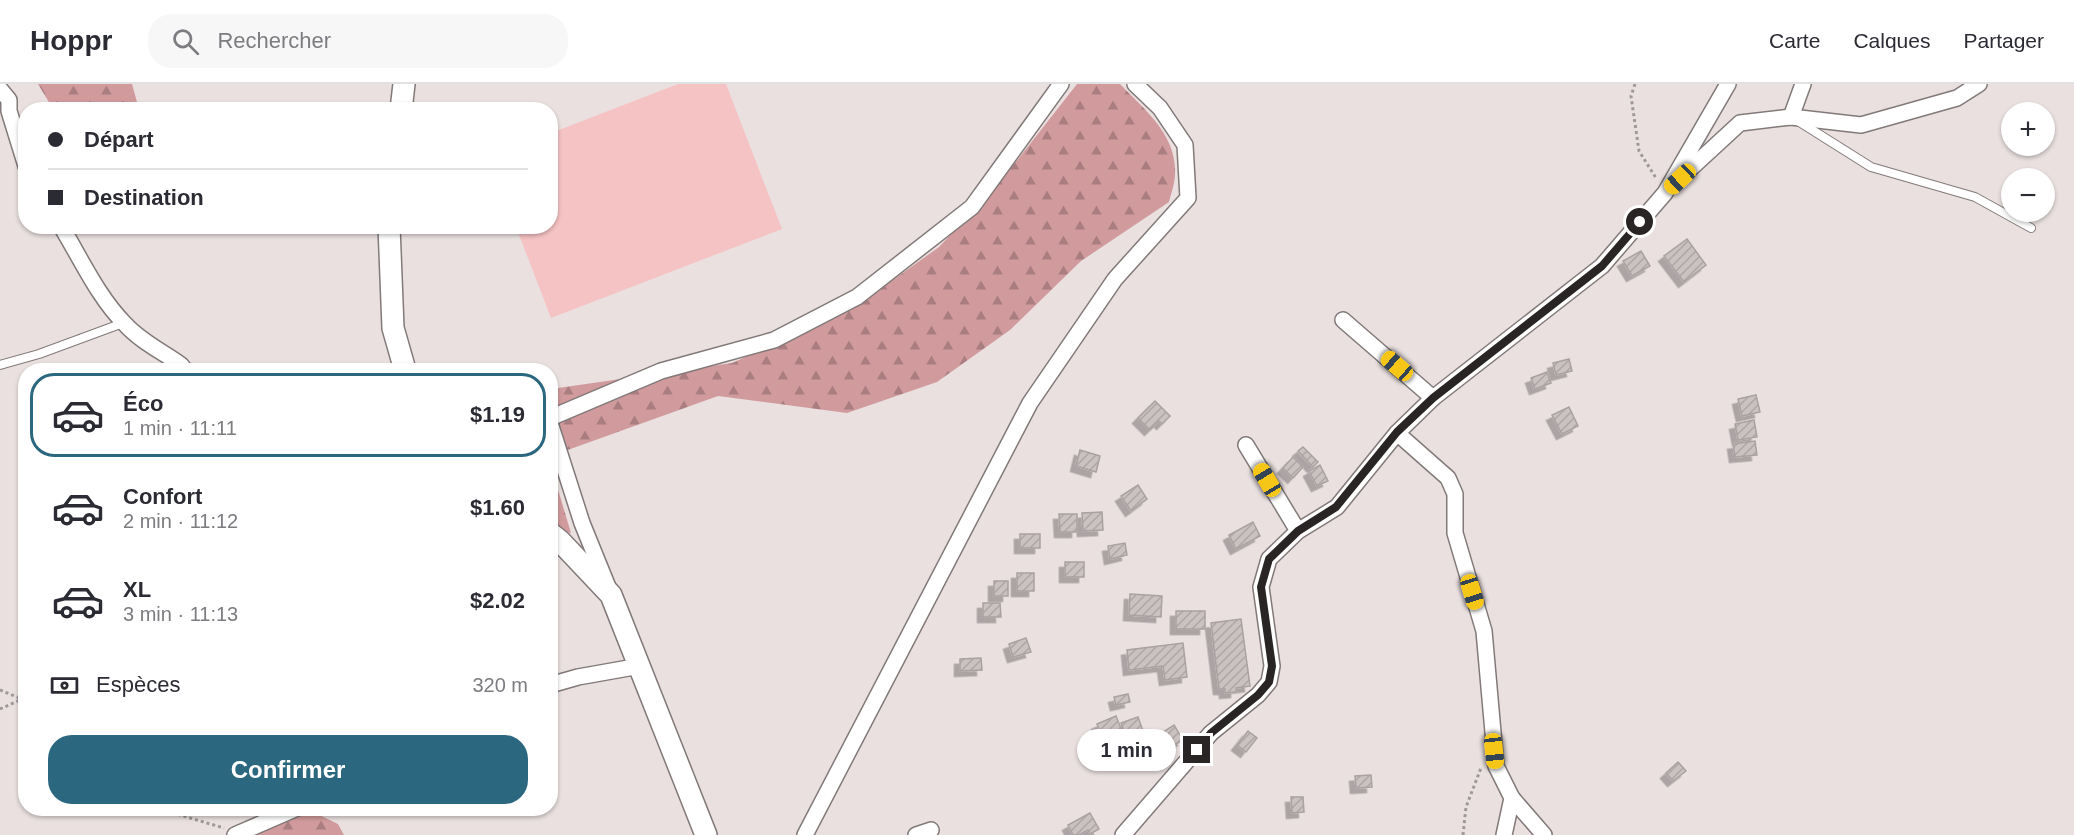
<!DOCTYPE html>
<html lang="fr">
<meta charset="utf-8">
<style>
body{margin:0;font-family:Helvetica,sans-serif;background:#f7f7f7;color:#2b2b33;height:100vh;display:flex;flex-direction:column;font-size:22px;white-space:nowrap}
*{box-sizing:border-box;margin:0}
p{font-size:20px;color:#7c7c81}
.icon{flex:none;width:33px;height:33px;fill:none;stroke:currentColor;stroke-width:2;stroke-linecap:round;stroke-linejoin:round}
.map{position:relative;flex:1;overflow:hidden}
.sheet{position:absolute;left:18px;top:279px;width:540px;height:453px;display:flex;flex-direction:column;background:#fff;border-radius:24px;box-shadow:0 2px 4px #0004}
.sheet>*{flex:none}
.hud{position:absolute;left:18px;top:18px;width:540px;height:132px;border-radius:24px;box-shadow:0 2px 4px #0004;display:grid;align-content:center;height:132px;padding:0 30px;background:#fff}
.buttons{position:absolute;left:2001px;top:18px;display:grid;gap:12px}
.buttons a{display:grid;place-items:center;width:54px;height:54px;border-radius:50%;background:#fff;box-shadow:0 2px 4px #0004;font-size:30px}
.end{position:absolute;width:27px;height:27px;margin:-14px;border:8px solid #292525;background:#fff;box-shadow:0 0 0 3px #fff}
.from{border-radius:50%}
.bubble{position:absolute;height:42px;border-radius:21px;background:#fff;box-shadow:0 2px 4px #0004;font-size:20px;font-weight:800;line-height:42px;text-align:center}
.car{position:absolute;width:18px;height:36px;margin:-18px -9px;border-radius:8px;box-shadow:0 0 4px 2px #0007;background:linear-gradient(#f5c518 24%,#345 0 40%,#f5c518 0 76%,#345 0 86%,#f5c518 0)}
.hud b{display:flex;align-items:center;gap:21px;height:57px;font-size:22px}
.hud b+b{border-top:2px solid #e1e1e2}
.hud i{width:15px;height:15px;background:#2b2b33}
ul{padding:10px 0 0;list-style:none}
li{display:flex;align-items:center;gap:18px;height:84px;margin:0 12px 9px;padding:0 18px;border:3px solid transparent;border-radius:24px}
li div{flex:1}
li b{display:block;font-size:22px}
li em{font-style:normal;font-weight:800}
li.current{border-color:#2b677e}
li>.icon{width:54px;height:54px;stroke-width:1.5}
.pay{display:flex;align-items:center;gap:15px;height:66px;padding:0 30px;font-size:22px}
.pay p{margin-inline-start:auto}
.primary-button{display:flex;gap:12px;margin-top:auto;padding:12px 30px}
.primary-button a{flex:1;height:69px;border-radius:24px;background:#2b677e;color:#fff;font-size:24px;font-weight:800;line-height:69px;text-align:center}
header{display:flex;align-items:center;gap:36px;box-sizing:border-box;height:84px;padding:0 30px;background:#fff;border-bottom:2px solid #e1e1e2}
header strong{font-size:28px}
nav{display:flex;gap:33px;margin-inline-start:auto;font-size:21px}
.search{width:420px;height:54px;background:#f7f7f7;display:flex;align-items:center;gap:15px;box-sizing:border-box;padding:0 21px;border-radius:24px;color:#7c7c81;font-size:22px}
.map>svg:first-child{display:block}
.forest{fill:url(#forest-firs)}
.pitch{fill:#f6c3c4}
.building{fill:url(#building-hatch);stroke:#aaa1a1;stroke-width:1.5;filter:url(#shadow)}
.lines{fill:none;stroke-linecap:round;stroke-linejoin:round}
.lane-casing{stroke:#827979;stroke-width:10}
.street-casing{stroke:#827979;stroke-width:18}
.secondary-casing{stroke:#827979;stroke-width:24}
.path{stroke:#9f9898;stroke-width:3;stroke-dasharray:3 3;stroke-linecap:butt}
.lane{stroke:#fff;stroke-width:8}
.street{stroke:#fff;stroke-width:15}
.secondary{stroke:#fff;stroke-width:21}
.route{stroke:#292525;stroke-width:8}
</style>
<header>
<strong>Hoppr</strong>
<div class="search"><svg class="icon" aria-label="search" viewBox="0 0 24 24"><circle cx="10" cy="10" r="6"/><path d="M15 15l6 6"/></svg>Rechercher</div>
<nav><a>Carte</a><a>Calques</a><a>Partager</a></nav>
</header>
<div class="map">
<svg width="2074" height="751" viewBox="0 0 2074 751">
<defs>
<pattern id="forest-firs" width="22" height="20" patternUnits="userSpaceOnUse" patternTransform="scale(1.5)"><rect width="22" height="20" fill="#d19b9d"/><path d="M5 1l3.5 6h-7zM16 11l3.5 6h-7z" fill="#aa7e80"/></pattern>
<pattern id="building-hatch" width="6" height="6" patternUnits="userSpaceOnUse" patternTransform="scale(1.5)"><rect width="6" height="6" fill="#cbc1c1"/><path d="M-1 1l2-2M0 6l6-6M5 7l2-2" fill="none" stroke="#aea6a6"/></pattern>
<filter id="shadow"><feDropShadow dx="-5.5" dy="5.5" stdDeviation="0" flood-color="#0004"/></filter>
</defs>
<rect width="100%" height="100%" fill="#eae0e0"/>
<g class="forest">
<path d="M38,0H132L137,18L132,25H53Z"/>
<path d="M1077,0H1120C1145,26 1177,51 1175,90C1175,99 1171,110 1169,118L1081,177L1010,246L937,298L847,329L718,312L551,372V305L732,279L851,226L939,163L1000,98Z"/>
<path d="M550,379L571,449L558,447L551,441Z"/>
<path d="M297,724L307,725L338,740L344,751H235Z"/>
</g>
<path class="pitch" d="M678,0H726L782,145L551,234L516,143L550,142L551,49Z"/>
<g class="building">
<path d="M1687,155L1706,181L1684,198L1664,172Z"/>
<path d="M1641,167L1650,182L1632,192L1623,177Z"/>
<path d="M1569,275L1572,287L1556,291L1553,279Z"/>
<path d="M1547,288L1551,299L1535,305L1531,294Z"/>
<path d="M1756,311L1760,328L1742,332L1738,315Z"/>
<path d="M1155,317L1170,332L1162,340L1159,337L1150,346L1138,334Z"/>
<path d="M1569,323L1578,342L1562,350L1552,331Z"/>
<path d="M1754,336L1757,353L1738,356L1735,340Z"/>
<path d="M1755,357L1757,371L1735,373L1733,360Z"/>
<path d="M1303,363L1318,378L1313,383L1298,367Z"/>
<path d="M1080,366L1100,372L1096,388L1076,382Z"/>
<path d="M1293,373L1303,383L1293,394L1283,384Z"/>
<path d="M1320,381L1328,397L1317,402L1309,387Z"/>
<path d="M1138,401L1147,415L1131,427L1121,412Z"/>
<path d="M1102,428L1103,446L1083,447L1082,429Z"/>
<path d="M1059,430H1077V448H1060Z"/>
<path d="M1253,438L1260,452L1236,465L1229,451Z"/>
<rect x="1020" y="450" width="20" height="14"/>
<path d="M1125,459L1127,471L1110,475L1108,462Z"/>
<rect x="1065" y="478" width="19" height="15"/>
<rect x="1017" y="489" width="17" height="18"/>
<rect x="994" y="497" width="14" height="15"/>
<path d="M1130,510L1162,512L1161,533L1129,531Z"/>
<path d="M983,519H1000L1001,533H983Z"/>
<rect x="1176" y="527" width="29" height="18"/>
<path d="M1241,535L1250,602L1236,604V608L1225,609V605H1219L1211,539Z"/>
<path d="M1026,554L1031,568L1013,573L1009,560Z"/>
<path d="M1183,559L1187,593L1165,596L1163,582L1129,586L1127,566Z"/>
<path d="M981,574L982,586L960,587V575Z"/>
<path d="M1128,610L1130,618L1116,621L1114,613Z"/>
<path d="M1116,632L1122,647L1102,655L1097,640Z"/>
<path d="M1138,633L1143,647L1139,648L1141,655L1128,659L1121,639Z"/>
<path d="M1174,641L1183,656L1168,665L1160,650Z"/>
<path d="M1248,647L1257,654L1246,668L1237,661Z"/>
<path d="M1678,678L1686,687L1673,697L1666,689Z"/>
<path d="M1371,691L1372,703L1356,704L1355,692Z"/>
<path d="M1291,713H1303L1304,728L1292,729Z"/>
<path d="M1090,729L1099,745L1090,750L1088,746L1079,751H1073L1068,741Z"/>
</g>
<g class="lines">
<g class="lane-casing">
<g id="lane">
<path d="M1798,37L1871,83L1975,113L2031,144"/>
<path d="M0,281L39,270L123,239"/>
</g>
</g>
<g class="street-casing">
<g id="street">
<path d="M0,5L9,16V27L26,82"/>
<path d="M1791,33L1803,0"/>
<path d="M1676,98L1740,39L1791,33L1861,41L1957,14L1979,0"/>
<path d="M61,142C81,175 98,213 125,240C140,257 163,268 181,281L185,286"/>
<path d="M1343,236L1433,314"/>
<path d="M550,334L661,287L774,256L857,213L972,123L1061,0"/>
<path d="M550,339L582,439L608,503"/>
<path d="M1397,349L1448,394L1455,410V449L1484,547L1496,682L1512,714L1504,751"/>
<path d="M1246,361L1298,447"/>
<path d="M550,601L578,593L640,582"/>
<path d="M1512,714L1544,751"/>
<path d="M235,751L297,724"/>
<path d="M805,751L1030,319L1115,195L1188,114L1185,61L1160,24L1135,0"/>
<path d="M916,751L931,746"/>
<path d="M1123,751L1211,649L1258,611L1269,598L1272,582L1261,503L1269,475L1298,447L1337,423L1397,349L1433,314L1602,182L1665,109L1728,0"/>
</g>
</g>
<g class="secondary-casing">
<g id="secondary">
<path d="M401,26L404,0"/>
<path d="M389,142L393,244L405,286"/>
<path d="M550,449L560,457L611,511L706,751"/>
</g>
</g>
<g class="path">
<path d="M1635,0L1631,12L1639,67L1656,94"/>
<path d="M0,606L22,615"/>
<path d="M0,625L22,615L26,616"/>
<path d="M168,724L173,729L224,744"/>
<path d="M1463,751L1466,723L1481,684"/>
</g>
<use href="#lane" class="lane"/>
<use href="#street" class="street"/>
<use href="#secondary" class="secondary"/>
</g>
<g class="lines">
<path class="route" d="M1197,666L1211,649L1258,611L1269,598L1272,582L1261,503L1269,475L1298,447L1336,423L1397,348L1433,314L1602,182L1640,138"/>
</g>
</svg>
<div class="buttons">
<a>+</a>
<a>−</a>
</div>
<i class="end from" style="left:1640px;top:138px"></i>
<i class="end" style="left:1197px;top:666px"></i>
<div class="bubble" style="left:1077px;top:645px;width:99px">1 min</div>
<i class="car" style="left:1680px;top:95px;rotate:227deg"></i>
<i class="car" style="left:1397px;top:282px;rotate:311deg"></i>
<i class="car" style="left:1267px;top:396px;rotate:329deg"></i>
<i class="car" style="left:1472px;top:508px;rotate:163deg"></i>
<i class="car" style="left:1494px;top:667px;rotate:174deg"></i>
<div class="hud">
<b><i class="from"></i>Départ</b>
<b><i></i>Destination</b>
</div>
<section class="sheet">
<ul>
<li class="current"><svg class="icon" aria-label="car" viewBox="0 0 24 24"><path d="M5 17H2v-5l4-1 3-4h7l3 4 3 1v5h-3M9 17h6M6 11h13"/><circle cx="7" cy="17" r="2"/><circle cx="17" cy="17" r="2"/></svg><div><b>Éco</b><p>1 min · 11:11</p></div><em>$1.19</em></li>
<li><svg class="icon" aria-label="car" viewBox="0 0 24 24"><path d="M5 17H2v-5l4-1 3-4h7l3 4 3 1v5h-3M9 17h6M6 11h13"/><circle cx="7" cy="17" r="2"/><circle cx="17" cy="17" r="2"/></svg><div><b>Confort</b><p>2 min · 11:12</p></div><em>$1.60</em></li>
<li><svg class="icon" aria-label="car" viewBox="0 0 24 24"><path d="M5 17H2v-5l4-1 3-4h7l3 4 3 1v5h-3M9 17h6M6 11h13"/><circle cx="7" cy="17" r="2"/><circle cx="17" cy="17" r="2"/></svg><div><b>XL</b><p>3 min · 11:13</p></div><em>$2.02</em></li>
</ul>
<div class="pay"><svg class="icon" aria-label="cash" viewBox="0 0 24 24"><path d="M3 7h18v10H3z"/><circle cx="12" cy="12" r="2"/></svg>Espèces<p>320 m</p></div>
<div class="primary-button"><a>Confirmer</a></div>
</section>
</div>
